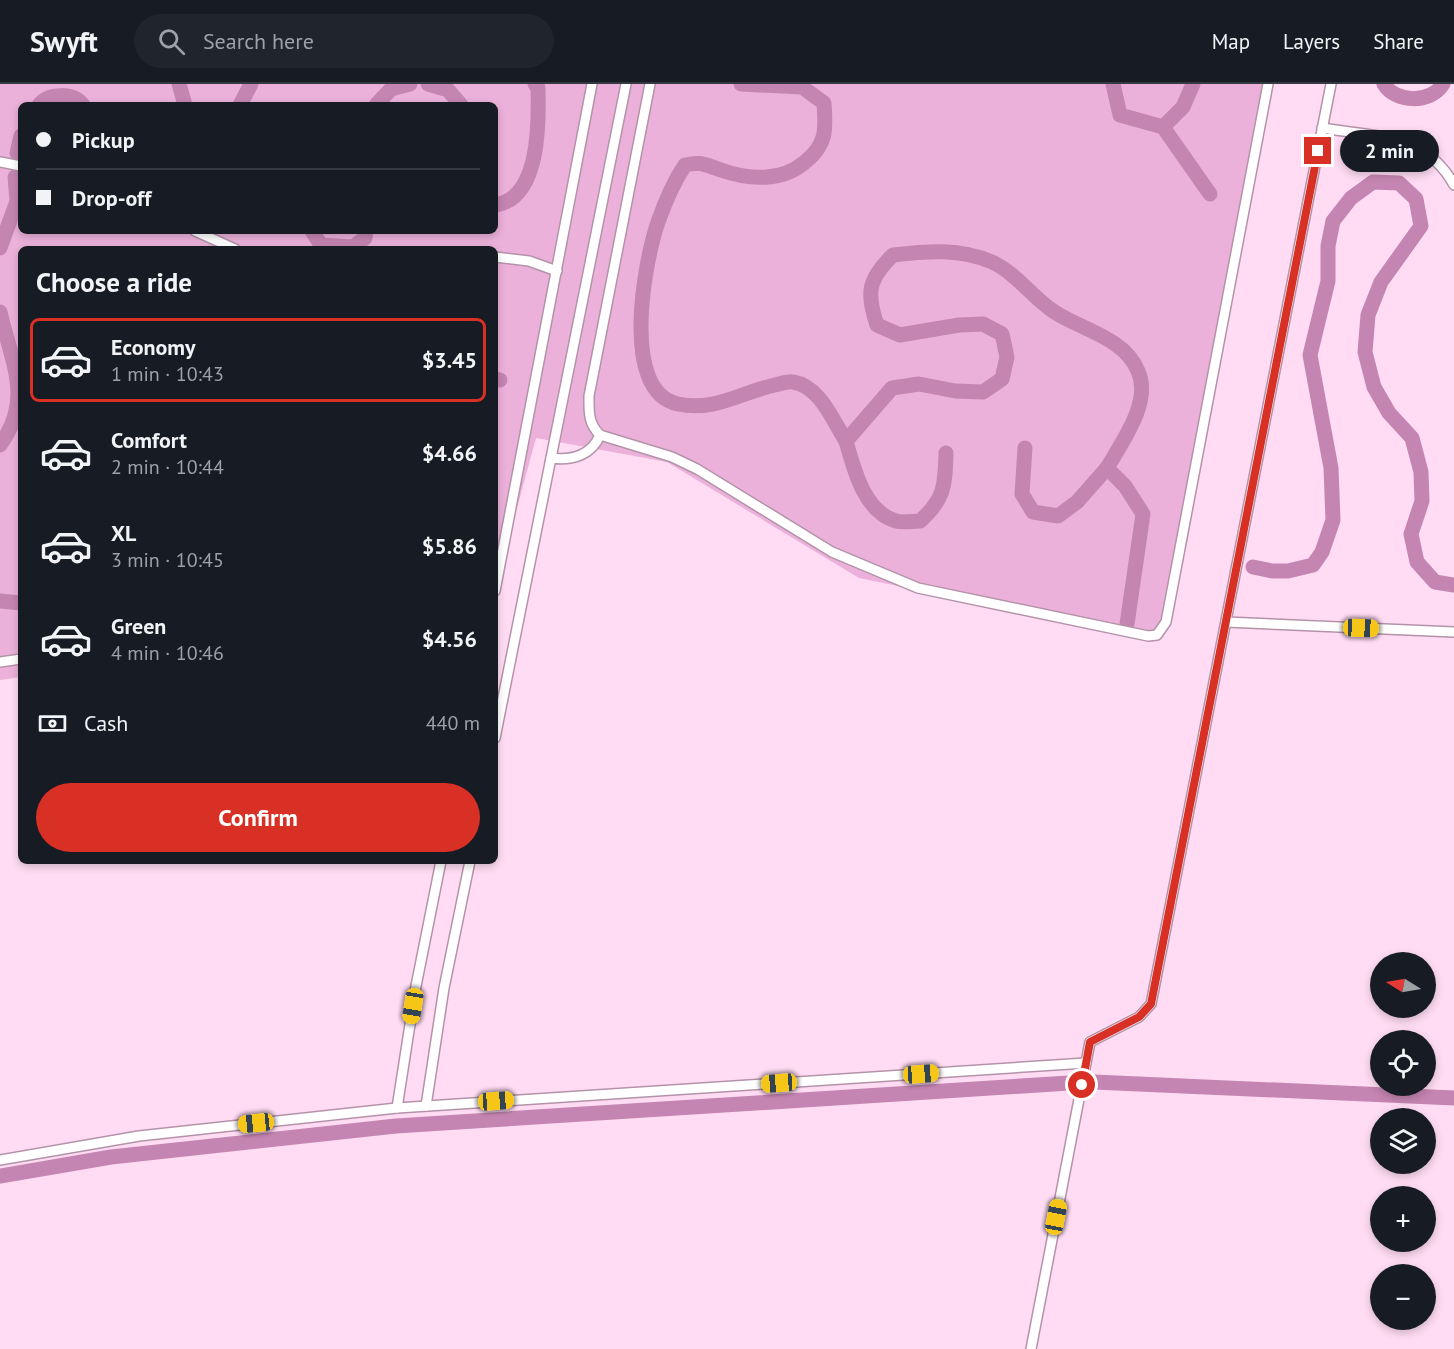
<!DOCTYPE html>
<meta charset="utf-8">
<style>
body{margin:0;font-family:"PT Sans",sans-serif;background:#20242c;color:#f1f3f6;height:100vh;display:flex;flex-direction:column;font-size:22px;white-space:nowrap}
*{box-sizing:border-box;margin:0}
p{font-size:20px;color:#9ea1a6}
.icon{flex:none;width:33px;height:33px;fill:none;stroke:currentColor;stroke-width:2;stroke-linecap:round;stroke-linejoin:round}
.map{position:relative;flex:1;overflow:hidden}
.details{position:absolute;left:18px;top:162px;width:480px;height:618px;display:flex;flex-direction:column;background:#171b24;border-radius:9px;box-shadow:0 3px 9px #0003}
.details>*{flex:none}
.banner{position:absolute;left:18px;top:18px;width:480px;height:132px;border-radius:9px;box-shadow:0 3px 9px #0003;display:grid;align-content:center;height:132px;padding:0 18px;background:#171b24}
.needle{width:39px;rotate:281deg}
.controls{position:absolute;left:1370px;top:868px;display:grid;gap:12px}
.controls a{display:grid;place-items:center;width:66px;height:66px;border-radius:50%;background:#171b24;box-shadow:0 3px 9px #0003;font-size:30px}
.end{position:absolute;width:27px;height:27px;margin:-14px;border:8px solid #d93025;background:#fff;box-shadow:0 0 0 3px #fff}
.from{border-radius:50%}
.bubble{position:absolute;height:42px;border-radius:21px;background:#171b24;box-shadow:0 3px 9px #0003;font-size:20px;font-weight:700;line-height:42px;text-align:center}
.car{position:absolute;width:18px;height:36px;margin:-18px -9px;border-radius:8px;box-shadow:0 0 4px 2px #0007;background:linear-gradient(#f5c518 24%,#345 0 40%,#f5c518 0 76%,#345 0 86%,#f5c518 0)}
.banner b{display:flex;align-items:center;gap:21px;height:57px;font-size:22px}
.banner b+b{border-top:2px solid #363941}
.banner i{width:15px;height:15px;background:#f1f3f6}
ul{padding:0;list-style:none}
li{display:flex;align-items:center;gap:18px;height:84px;margin:0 12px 9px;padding:0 6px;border:3px solid transparent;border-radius:9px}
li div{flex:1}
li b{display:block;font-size:22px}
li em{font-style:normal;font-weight:700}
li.on{border-color:#d93025}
li>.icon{width:54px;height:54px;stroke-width:1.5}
h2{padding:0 18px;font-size:27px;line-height:72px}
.pay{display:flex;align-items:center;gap:15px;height:66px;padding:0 18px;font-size:22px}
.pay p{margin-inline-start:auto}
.action{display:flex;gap:12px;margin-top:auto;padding:12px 18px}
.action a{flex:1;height:69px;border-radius:36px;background:#d93025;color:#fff;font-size:24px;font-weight:700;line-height:69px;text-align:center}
header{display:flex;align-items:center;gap:36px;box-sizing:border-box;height:84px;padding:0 30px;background:#171b24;border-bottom:2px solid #363941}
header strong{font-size:28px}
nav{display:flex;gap:33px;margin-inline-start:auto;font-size:21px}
.search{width:420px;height:54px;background:#20242c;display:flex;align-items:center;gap:15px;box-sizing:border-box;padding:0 21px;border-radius:33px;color:#9ea1a6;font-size:22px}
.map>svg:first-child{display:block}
.green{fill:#ecb1da;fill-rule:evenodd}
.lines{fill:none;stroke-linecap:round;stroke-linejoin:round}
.canal{stroke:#c585b2;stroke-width:15}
.service-casing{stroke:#b493a9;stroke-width:12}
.service{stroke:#fff;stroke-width:9}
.route{stroke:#d93025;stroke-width:8}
</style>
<header>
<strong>Swyft</strong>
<div class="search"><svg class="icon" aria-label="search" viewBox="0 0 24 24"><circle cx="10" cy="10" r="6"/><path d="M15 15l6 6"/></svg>Search here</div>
<nav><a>Map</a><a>Layers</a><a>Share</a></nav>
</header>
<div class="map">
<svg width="1454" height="1265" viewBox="0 0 1454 1265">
<rect width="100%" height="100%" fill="#ffdcf3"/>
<path class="green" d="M0,0H1274L1159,556L859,494L667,378L536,354L495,505V165H21V593L0,596ZM21,21H495V147H21Z"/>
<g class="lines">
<g class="canal">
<path d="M179,0L185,21"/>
<path d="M428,0L448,6L461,21"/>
<path d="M741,0L802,3L824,19C826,45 827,61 805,78C782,98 749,96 721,86C705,81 702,77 685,81C673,99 665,118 658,138C644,179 620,308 678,320C714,328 742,308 775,301C780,300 788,297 793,298C820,302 833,337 846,357L892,304L919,300L955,307L983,308L1002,295L1007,273L1002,250L983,240L959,241L900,251L877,241C866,209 868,195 893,171C927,167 960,164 992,178C1016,189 1032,213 1053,227C1081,246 1124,253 1138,287C1152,318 1122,358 1107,384L1125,402L1143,430L1127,540"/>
<path d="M1113,0L1120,31L1163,43L1183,23L1193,0"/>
<path d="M1384,0C1395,19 1431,20 1443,0"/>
<path d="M39,21C48,9 73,8 83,21"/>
<path d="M240,21L251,0"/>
<path d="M376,21L391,5L410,0"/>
<path d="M1163,43L1210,110"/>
<path d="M17,69L21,52"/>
<path d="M495,121C540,115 539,39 538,4L535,0"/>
<path d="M312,147L321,161L353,163L365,154L366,147"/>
<path d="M0,164L17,117L15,93"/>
<path d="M0,228C11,277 34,315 0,361"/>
<path d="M495,295L500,296"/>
<path d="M846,357C854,385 864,428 896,437C903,439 913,437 920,437C945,415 945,401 946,369"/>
<path d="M1025,364L1022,410L1033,428L1058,432L1077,418L1107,384"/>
<path d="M1253,483L1272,487H1288L1313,481L1322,468L1333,436L1331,384L1310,271L1328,197V162L1333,137L1351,114L1373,98L1399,99L1416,115L1421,142L1381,198L1368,231L1365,268L1374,303L1389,329L1412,354L1421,388L1422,417L1411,450L1417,478L1435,498L1454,501"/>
<path d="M0,517L21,519"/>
<path d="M1094,998L1454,1014"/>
<path d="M0,1092L111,1073L396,1042L1069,999"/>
</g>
<g class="service-casing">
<g id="service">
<path d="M650,0L589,312C589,328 588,339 600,351L672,373L697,385L832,468L918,504L1148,552L1157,551L1166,538L1268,0"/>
<path d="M1322,44C1375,53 1426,49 1454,101"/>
<path d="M0,78L21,82"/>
<path d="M195,147L235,165"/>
<path d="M495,173L529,177L557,187"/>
<path d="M551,374L626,0"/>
<path d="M495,507L592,0"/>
<path d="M1226,538L1454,548"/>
<path d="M0,578L21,575"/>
<path d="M495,654L551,374C572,377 592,371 600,351"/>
<path d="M426,1022L444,904L470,777"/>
<path d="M397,1024L416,902L441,777"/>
<path d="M0,1076L139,1052L397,1024L1086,979"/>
<path d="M1031,1265L1090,958L1139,933L1151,920L1331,0"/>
</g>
</g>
<use href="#service" class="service"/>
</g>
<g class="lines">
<path class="route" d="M1082,1001L1090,958L1139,933L1151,920L1318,67"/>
</g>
</svg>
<div class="controls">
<a><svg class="needle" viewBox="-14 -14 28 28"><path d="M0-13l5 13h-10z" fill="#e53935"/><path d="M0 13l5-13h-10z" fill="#9ea1a6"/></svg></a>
<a><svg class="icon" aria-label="locate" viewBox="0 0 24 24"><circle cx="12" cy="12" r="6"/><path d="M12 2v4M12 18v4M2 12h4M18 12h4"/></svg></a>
<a><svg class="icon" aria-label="layers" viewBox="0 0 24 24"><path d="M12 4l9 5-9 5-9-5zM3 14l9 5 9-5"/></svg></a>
<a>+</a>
<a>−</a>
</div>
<i class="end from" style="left:1082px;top:1001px"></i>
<i class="end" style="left:1318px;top:67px"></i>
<div class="bubble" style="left:1340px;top:46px;width:99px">2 min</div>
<i class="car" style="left:1361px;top:544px;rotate:92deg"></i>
<i class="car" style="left:413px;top:922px;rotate:189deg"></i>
<i class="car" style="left:921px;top:990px;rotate:86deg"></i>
<i class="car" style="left:779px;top:999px;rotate:266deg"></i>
<i class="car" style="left:496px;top:1017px;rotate:86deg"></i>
<i class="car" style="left:256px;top:1039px;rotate:264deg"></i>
<i class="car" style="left:1056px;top:1133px;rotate:11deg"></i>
<div class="banner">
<b><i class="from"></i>Pickup</b>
<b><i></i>Drop-off</b>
</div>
<section class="details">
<h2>Choose a ride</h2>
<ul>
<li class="on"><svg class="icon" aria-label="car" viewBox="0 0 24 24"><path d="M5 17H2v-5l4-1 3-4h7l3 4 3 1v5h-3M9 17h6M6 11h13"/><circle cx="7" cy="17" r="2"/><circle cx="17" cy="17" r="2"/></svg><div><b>Economy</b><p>1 min · 10:43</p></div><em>$3.45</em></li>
<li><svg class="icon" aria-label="car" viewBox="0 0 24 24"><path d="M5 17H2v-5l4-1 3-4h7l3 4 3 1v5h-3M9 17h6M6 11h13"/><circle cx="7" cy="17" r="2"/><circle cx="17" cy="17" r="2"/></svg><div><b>Comfort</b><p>2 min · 10:44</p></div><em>$4.66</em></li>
<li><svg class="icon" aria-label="car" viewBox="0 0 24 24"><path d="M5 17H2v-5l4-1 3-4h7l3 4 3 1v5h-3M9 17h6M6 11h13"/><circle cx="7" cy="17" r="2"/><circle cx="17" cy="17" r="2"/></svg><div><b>XL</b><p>3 min · 10:45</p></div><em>$5.86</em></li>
<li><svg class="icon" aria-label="car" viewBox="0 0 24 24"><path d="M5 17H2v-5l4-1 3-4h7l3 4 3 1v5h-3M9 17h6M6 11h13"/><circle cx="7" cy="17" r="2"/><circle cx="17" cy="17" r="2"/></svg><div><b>Green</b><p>4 min · 10:46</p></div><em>$4.56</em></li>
</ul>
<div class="pay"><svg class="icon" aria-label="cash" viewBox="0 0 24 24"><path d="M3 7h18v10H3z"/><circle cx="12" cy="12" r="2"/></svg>Cash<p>440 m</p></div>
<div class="action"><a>Confirm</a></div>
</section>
</div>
